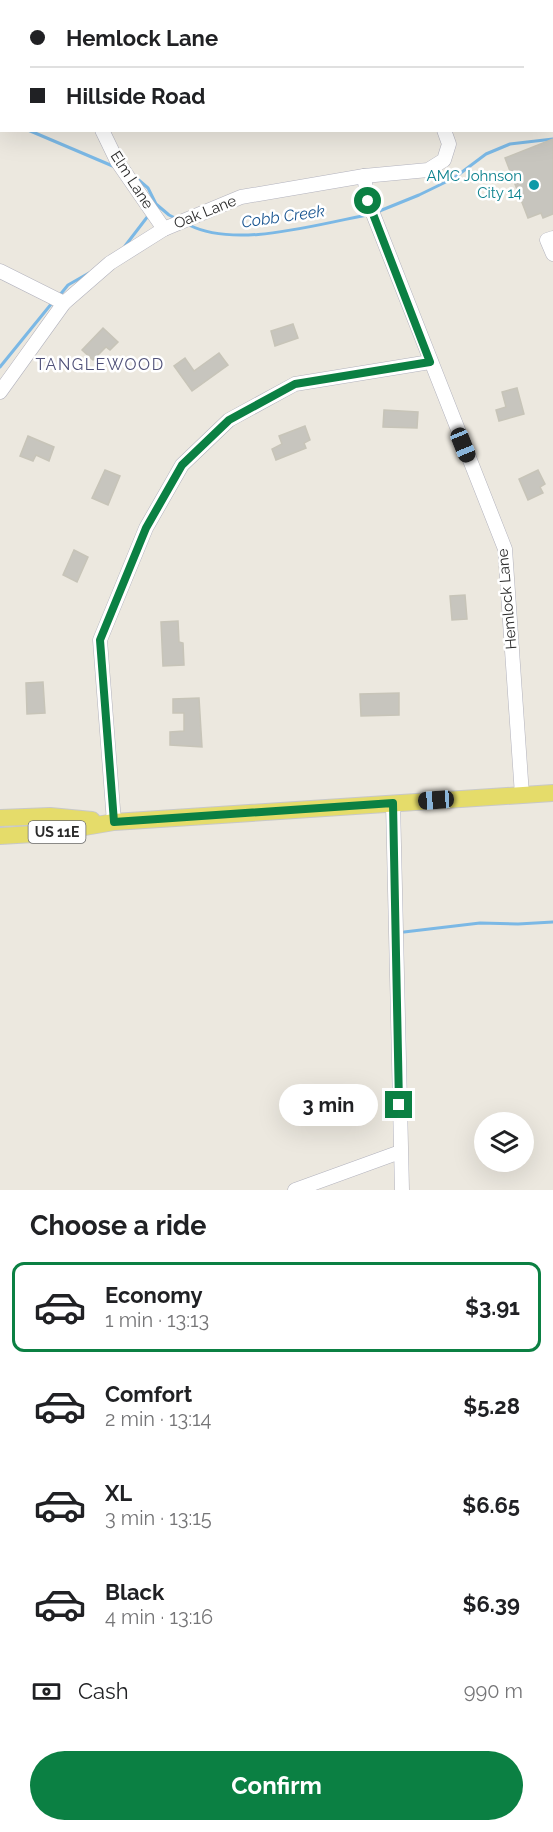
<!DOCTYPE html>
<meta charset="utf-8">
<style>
body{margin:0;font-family:Raleway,sans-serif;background:#f6f6f6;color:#202124;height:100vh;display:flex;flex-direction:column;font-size:22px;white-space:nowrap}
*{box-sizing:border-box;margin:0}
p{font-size:20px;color:#757577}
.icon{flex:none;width:33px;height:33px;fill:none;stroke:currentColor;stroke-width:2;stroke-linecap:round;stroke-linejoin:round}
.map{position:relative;height:1190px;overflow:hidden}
.drawer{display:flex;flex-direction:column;background:#fff;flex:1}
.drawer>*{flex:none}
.banner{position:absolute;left:0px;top:0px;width:554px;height:132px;box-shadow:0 6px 24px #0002;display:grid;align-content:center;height:132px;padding:0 30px;background:#fff}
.controls{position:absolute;left:474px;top:1112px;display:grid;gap:12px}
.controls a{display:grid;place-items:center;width:60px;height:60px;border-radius:50%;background:#fff;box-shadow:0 6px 24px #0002;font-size:30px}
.end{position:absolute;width:27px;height:27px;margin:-14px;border:8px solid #0b8043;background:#fff;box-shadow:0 0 0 3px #fff}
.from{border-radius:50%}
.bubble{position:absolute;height:42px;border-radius:21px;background:#fff;box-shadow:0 6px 24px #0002;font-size:20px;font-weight:700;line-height:42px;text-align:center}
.car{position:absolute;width:18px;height:36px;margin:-18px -9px;border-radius:8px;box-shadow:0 0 4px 2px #0007;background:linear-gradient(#222 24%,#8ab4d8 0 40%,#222 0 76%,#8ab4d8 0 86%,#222 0)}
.banner b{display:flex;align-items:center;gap:21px;height:57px;font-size:22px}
.banner b+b{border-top:2px solid #e0e0e0}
.banner i{width:15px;height:15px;background:#202124}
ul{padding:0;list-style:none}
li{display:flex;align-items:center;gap:18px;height:90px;margin:0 12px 9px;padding:0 18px;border:3px solid transparent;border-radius:12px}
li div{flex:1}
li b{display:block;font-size:22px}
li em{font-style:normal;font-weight:700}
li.on{border-color:#0b8043}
li>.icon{width:54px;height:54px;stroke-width:1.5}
h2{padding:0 30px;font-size:27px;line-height:72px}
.pay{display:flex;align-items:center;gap:15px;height:66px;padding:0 30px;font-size:22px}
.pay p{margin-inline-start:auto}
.cta{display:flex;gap:12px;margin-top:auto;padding:12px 30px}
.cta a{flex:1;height:69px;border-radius:36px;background:#0b8043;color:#fff;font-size:24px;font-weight:700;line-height:69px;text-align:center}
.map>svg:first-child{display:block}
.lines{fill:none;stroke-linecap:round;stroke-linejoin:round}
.stream{stroke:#7bb8e5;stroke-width:3}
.building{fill:#c7c5be;stroke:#c7c4b8;stroke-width:1.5}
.minor-casing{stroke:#b2b2bd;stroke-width:15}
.major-casing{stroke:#c8c8c8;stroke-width:18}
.minor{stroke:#fff;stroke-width:14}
.major{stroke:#e5dc6a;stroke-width:16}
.route{stroke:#0b8043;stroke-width:8}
.culture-dot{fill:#0f9aa8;stroke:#fff;stroke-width:2}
.labels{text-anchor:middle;stroke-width:5;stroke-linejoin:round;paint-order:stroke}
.shield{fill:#fff;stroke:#6b6b6b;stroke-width:1.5}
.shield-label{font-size:14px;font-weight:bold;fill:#2b2b2b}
.culture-label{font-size:15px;fill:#0d838f;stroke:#fff;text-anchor:end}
.street-label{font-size:15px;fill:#2b2b2b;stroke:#fff}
.water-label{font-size:16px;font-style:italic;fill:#195591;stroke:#fff}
.neighbourhood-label{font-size:16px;letter-spacing:1.5px;fill:#4f5078;stroke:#fff}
</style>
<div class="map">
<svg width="553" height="1190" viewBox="0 0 553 1190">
<rect width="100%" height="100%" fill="#ece8df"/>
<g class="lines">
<g class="stream">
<path d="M0,121L2,122"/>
<path d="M28,130L115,167"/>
<path d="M134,176L148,188L156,204L169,215L177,219"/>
<path d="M377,212L419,195L454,178L486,154L510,144L553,139"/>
<path d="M189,225C237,249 316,224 368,215"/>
<path d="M125,246L148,216"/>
<path d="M59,296L68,285L89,273"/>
<path d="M0,367L52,303"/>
<path d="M404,932L480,923L518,924L553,922"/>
</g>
</g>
<g class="building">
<path d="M553,139V214L543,218L541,213L528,218L505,158Z"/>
<path d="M293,324L298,338L275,346L271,331Z"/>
<path d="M103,328L118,342L110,350L106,347L93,360L82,350Z"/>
<path d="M219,353L228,365L192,391L174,366L185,358L194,371Z"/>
<path d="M517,388L524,414L499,421L496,410L506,407L502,392Z"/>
<path d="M384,410L418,412L417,428L383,427Z"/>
<path d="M305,426L310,440L304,443L306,448L276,460L272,449L282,444L279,436Z"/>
<path d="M28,436L54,447L49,461L36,455L33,461L20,456Z"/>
<path d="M105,470L120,476L108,505L92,498Z"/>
<path d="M538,470L545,484L540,487L543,493L528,500L519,479Z"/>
<path d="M74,550L88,557L77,582L63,575Z"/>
<path d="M465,595L467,619L452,620L450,596Z"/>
<path d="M178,621L179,642L183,643L184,665L163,666L161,622Z"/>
<path d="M43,682L45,713L27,714L26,683Z"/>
<path d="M399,693V715L361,716L360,694Z"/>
<path d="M199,698L202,747L170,745V732L184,731V713H173V699Z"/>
</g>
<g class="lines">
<g class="minor-casing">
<g id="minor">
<path d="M259,2L271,0"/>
<path d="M102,130L117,161L164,229"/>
<path d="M364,176L368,201L505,549L522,795"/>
<path d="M553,238L547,240L553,254"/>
<path d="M0,271L64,303"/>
<path d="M0,392L64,303L110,263L164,229L241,197L364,176L428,170L444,160L449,144L444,130"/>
<path d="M393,803L402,1190"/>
<path d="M114,822L100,640L146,528L182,465L229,420L295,384L430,362"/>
<path d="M295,1190L400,1152"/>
</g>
</g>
<g class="major-casing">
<g id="major">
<path d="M0,818L50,816L92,820"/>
<path d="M0,836L50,833L114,822L553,793"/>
</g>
</g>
<use href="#minor" class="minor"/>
<use href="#major" class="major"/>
</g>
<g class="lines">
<path class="route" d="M368,201L430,362L295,384L229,420L182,465L146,528L100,640L114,822L393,803L399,1105"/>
</g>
<circle class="culture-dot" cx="534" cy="185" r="6"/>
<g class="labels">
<rect class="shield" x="28.5" y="821" width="57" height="22" rx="4.5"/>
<g class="shield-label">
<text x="57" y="837">US 11E</text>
</g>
<g class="culture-label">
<text x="522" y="181">AMC Johnson<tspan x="522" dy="17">City 14</tspan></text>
</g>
<g class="street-label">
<text transform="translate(132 180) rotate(57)" y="5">Elm Lane</text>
<text transform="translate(205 212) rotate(-22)" y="5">Oak Lane</text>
<text transform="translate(507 599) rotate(-95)" y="5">Hemlock Lane</text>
</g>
<g class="water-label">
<text transform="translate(283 216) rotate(-8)" y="6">Cobb Creek</text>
</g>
<g class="neighbourhood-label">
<text x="100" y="370">TANGLEWOOD</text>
</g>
</g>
</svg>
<div class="controls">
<a><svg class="icon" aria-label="layers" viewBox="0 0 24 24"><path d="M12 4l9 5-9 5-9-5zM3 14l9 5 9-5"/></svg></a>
</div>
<i class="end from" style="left:368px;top:201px"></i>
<i class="end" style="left:399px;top:1105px"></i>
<div class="bubble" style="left:279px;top:1084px;width:99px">3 min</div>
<i class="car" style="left:463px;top:445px;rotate:158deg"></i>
<i class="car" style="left:436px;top:800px;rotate:266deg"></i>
<div class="banner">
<b><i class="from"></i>Hemlock Lane</b>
<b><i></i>Hillside Road</b>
</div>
</div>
<section class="drawer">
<h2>Choose a ride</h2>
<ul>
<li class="on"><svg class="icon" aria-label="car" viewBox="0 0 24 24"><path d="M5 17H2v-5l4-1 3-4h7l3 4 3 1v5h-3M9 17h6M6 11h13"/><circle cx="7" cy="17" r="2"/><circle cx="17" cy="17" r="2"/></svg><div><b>Economy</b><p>1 min · 13:13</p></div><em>$3.91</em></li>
<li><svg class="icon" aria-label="car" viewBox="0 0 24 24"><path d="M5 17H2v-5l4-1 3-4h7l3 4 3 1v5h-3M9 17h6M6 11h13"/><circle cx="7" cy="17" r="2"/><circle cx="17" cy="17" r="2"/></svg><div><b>Comfort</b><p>2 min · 13:14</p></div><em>$5.28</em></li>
<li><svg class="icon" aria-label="car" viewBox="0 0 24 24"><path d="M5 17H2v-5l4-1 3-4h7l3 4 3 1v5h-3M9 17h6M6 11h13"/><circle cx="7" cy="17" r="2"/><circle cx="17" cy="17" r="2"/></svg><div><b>XL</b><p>3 min · 13:15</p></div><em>$6.65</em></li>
<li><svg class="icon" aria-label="car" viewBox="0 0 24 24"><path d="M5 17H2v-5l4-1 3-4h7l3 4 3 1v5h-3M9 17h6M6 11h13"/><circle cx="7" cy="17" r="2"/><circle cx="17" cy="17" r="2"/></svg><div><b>Black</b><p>4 min · 13:16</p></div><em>$6.39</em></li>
</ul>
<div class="pay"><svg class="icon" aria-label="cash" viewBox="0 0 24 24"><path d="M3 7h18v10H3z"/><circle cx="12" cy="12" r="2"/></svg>Cash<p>990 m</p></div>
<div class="cta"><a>Confirm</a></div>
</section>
